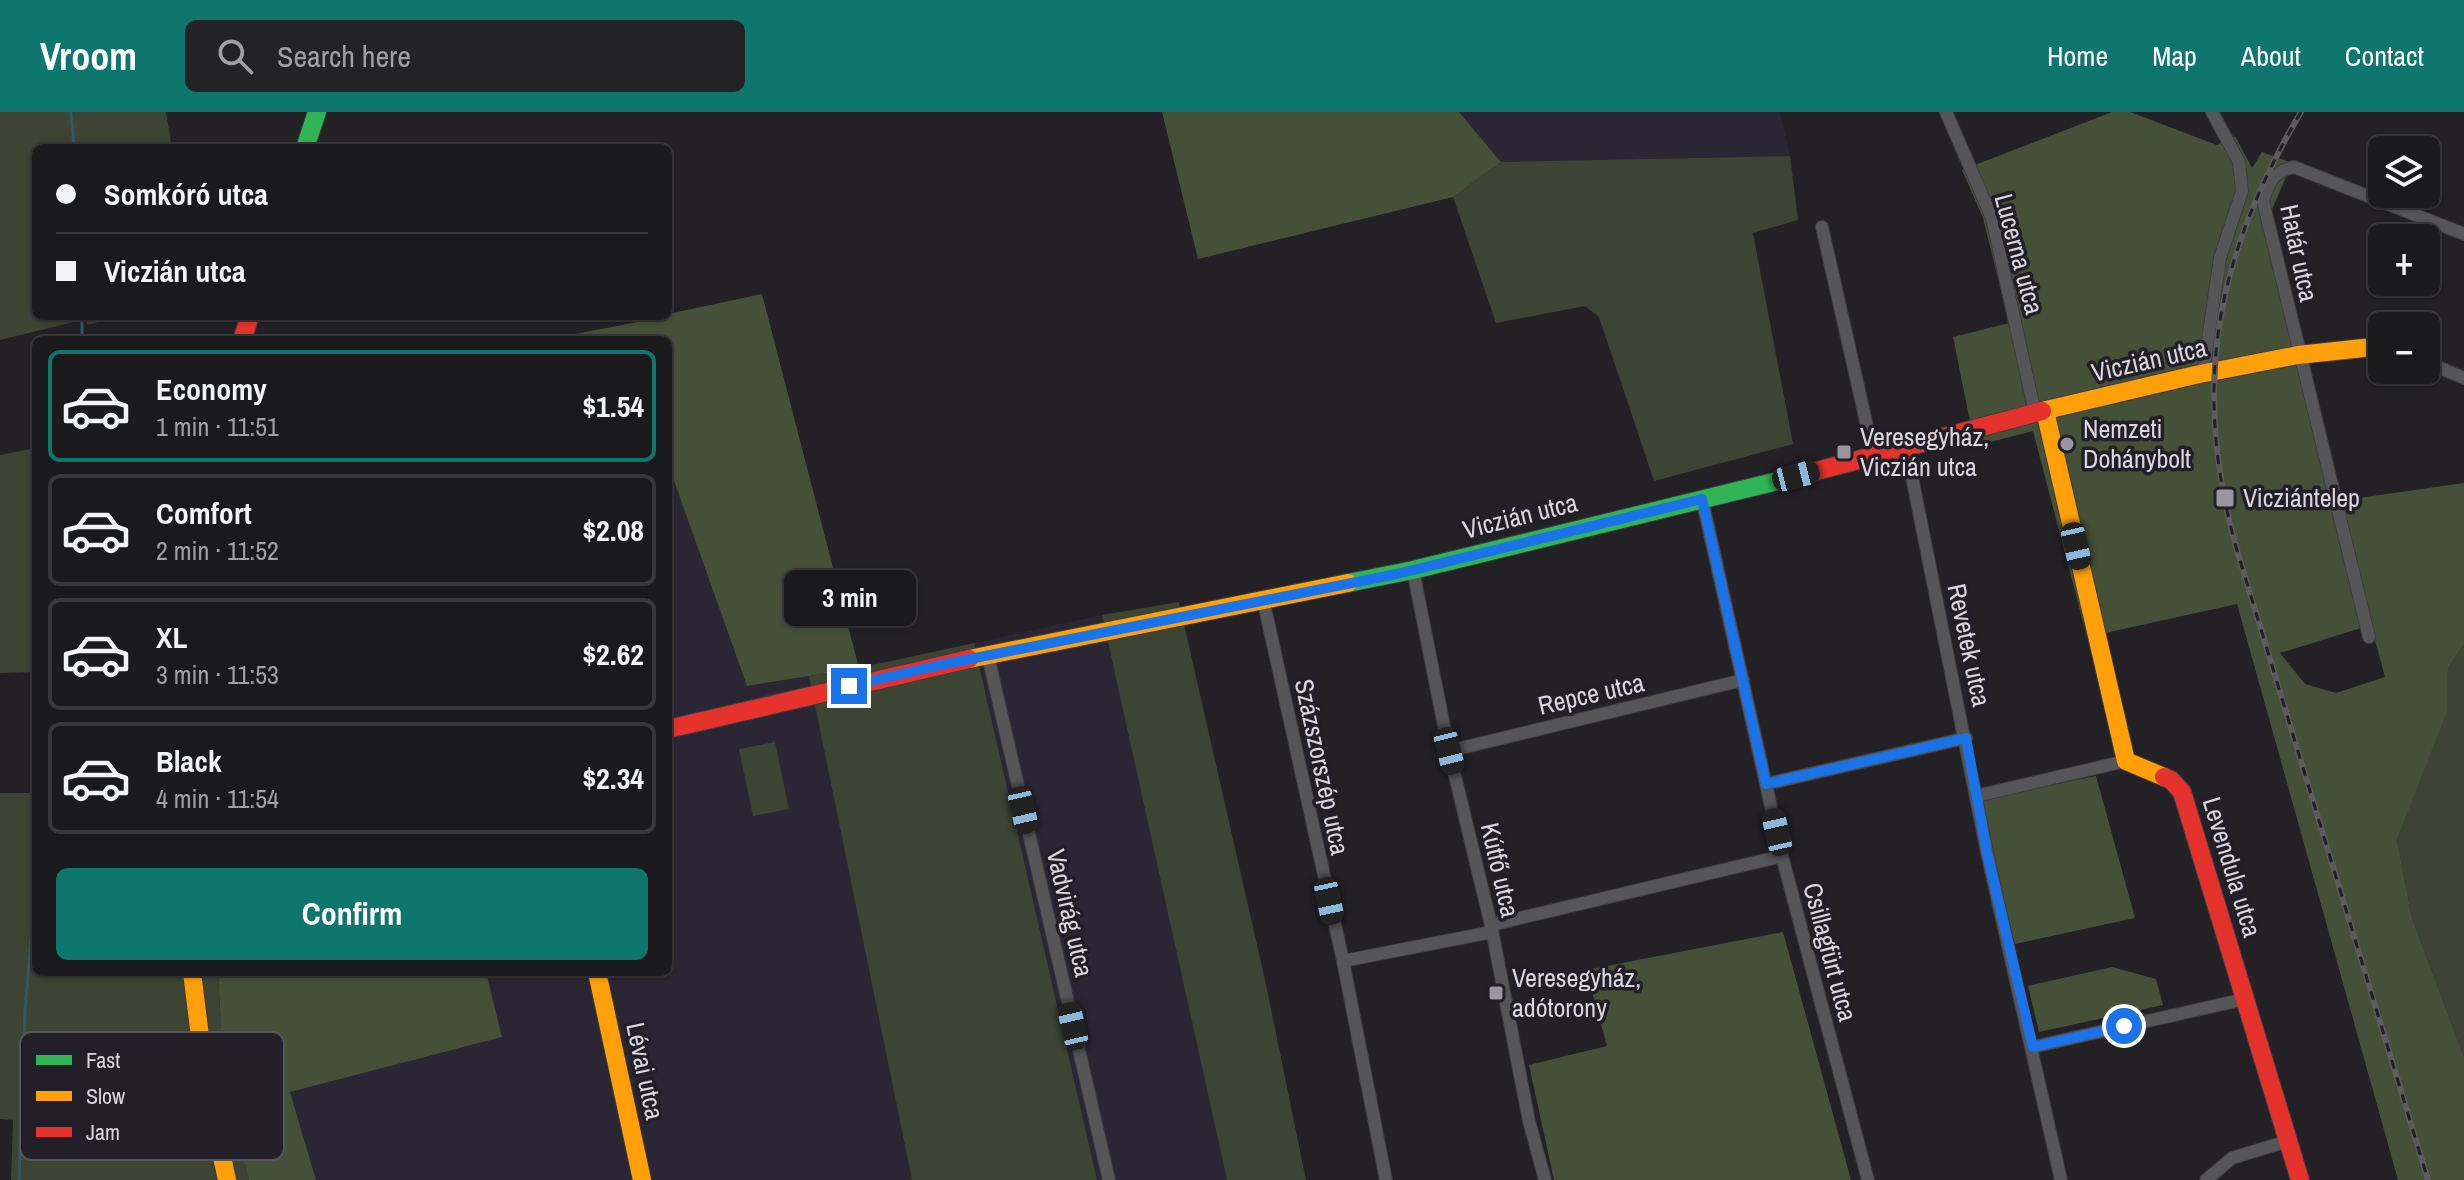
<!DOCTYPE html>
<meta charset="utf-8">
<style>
body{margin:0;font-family:"Archivo Narrow",sans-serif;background:#232225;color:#f1f3f6;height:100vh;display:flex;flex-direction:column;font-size:30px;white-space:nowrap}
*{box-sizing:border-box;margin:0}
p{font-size:26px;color:#9fa0a3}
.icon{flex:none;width:44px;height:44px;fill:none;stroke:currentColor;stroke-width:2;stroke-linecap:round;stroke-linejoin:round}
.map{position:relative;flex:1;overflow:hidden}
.sheet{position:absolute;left:32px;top:224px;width:640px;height:640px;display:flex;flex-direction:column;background:#1a191c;border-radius:12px;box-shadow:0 2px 6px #0004,0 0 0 2px #38383b}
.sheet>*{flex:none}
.guide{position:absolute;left:32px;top:32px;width:640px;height:176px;border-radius:12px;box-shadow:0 2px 6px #0004,0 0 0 2px #38383b;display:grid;align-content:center;height:176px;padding:0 24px;background:#1a191c}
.controls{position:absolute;left:2368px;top:24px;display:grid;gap:16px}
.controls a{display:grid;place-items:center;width:72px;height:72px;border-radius:12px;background:#1a191c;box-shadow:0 2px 6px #0004,0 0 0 2px #38383b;font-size:40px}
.end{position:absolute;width:36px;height:36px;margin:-18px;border:10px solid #1a73e8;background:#fff;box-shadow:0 0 0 4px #fff}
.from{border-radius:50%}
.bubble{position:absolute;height:56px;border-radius:12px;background:#1a191c;box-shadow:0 2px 6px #0004,0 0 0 2px #38383b;font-size:26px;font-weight:700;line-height:56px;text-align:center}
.car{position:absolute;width:24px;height:48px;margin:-24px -12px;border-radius:10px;box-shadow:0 0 6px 2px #0007;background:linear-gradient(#222 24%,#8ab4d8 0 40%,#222 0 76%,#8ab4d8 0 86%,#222 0)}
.guide b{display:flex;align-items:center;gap:28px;height:76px;font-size:30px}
.guide b+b{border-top:2px solid #38383b}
.guide i{width:20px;height:20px;background:#f1f3f6}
ul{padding:14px 0 0;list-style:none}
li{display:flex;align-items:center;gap:24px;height:112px;margin:0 16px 12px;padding:0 8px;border:4px solid #38383b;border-radius:12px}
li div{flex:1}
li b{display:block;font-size:30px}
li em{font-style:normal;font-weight:700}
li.current{border-color:#0f766e}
li>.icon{width:72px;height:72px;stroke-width:1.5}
.cta{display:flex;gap:16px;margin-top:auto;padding:16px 24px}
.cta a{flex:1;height:92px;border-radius:12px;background:#0f766e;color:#fff;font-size:32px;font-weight:700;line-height:92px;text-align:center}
header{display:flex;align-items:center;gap:48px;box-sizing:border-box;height:112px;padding:0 40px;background:#0f766e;color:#fff}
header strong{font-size:38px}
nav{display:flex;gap:44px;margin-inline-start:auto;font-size:28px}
.search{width:560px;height:72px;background:#232225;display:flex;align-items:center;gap:20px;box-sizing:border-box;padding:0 28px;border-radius:12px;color:#9fa0a3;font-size:30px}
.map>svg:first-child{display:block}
.built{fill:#2b2634}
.green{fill:#3d4434}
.forest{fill:#455038;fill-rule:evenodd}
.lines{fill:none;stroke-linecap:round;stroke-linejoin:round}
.stream{stroke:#345861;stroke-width:3}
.street-casing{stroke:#3d3c40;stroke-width:14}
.fast-casing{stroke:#3d3c40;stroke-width:20}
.slow-casing{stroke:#3d3c40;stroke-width:20}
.jam-casing{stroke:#3d3c40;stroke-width:20}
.street{stroke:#565558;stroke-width:12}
.fast{stroke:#30b455;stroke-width:18}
.slow{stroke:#ff9f0a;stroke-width:18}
.jam{stroke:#e5322d;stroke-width:18}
.rail-casing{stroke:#5c5b5e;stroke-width:6}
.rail{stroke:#221f28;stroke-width:3;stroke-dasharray:9;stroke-linecap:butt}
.route{stroke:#1a73e8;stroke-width:10}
.poi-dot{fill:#99979d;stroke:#221f28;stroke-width:3}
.labels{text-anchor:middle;stroke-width:7;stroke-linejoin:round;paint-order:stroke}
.street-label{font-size:26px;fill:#d9d7dd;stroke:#221f28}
.poi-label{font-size:26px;fill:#d9d7dd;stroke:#221f28;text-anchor:start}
.key{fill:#221f28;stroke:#59565e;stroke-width:2}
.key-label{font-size:22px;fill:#d9d7dd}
</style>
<header>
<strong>Vroom</strong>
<div class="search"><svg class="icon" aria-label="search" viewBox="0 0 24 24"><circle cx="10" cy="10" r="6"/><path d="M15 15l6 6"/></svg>Search here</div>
<nav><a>Home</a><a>Map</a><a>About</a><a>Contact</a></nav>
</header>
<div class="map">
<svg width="2464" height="1068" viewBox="0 0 2464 1068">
<rect width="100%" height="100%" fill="#232126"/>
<g class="built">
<path d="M1459,0H1780L1790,44L1501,50Z"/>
<path d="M668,352L747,574L809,564L912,1068H316L290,980L501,925L486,860H668Z"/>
<path d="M1102,503L1227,1068H1097L974,531Z"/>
</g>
<g class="green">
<path d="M0,0H166L172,36H36V204H123L87,213L86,207L0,228Z"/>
<path d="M1790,44L1798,108L1753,121L1793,332L1654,369L1599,205L1585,194L1496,211L1453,85L1501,50Z"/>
<path d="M36,336V560L0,561V343Z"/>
<path d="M1179,490L1265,868L1306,1068H1227L1102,503Z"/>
<path d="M974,531L1097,1068H912L809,564L859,556Z"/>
<path d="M2464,532V945L2412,806L2397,728L2446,599L2448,556Z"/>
<path d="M36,629V860H218L224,971L249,1068H11L13,1008L0,1007V681H32Z"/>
<path d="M775,630L789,697L753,704L739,637Z"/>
</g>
<g class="forest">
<path d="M1162,0H1459L1501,50L1453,85L1198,147Z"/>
<path d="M2112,0H2130L2217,33L2235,24L2252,56L2262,40L2292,51L2271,100L2338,389L2464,371V532L2448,556L2447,599L2397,728L2412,806L2464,945V1068H2398L2237,492L2087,525L2033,319L1975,334L1953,225L2009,211L1983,106L1962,58ZM2371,513L2385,565L2336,581L2305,572L2280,541Z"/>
<path d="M762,182L859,556L747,574L668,352V228H545L668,204V202Z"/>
<path d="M2096,664L2135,806L2015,832L1991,743L1983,687Z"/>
<path d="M1783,820L1851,1068H1554L1529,953L1607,934L1586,858Z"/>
<path d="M2112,855L2156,867L2163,893L2039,920L2028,874Z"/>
<path d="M218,860H486L502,925L290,980L316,1068H249L224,971Z"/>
</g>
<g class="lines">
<g class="stream">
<path d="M71,0L74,36"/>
<path d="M82,228V204"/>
<path d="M19,1068L25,898L36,766"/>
</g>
<g class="street-casing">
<g id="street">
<path d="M1946,0L1992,106L2035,301"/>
<path d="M1822,115L1874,345"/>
<path d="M2426,250L2464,266"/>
<path d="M2203,262L2220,146L2242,79L2239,50L2212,0"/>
<path d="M1906,335L1987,741L2061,1068"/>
<path d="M1702,387L1782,744L1868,1068"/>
<path d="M1413,458L1449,639L1491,813L1529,1009L1545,1068"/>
<path d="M1263,487L1343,849L1386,1068"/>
<path d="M2369,525L2263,89C2269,69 2273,60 2294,55L2464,122"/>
<path d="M988,544L1109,1068"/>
<path d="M1449,639L1743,568"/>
<path d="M1766,672L1966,626"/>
<path d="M1976,684L2126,649"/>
<path d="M1491,813L1782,744"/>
<path d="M1343,849L1492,820"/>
<path d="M2033,935L2245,887"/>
<path d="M2206,1068L2232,1046L2288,1029"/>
</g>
</g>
<g class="fast-casing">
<g id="fast">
<path d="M305,36L317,0"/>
<path d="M1348,471L1413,458L1794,365"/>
</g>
</g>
<g class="slow-casing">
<g id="slow">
<path d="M2042,299L2195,263L2298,243L2382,234"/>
<path d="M2045,299L2126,649L2164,665"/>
<path d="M969,547L1348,471"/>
<path d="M192,860L205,965L227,1068"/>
<path d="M597,860L642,1068"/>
</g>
</g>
<g class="jam-casing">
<g id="jam">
<path d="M242,228L250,204"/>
<path d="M1794,365L2042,299"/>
<path d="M668,617L969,547"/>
<path d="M2164,665L2171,668L2182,680L2300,1068"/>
</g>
</g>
<use href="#street" class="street"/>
<use href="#fast" class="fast"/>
<use href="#slow" class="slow"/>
<use href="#jam" class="jam"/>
<g class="rail-casing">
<path id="rail" d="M2301,0C2216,144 2191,273 2236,435L2428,1068"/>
</g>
<use href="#rail" class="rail"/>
</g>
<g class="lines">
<path class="route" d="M849,574L940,553L1397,462L1702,387L1766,672L1966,626L1987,741L2033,935L2124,914"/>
</g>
<g class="poi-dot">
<circle cx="2067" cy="332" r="8"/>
<rect x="1836" y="332" width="16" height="16" rx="4"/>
<rect x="2215" y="376" width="20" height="20" rx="4"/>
<rect x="1488" y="873" width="16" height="16" rx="4"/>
</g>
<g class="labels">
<g class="street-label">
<text transform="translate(2299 141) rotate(78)" y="9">Határ utca</text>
<text transform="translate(2019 142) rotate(75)" y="9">Lucerna utca</text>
<text transform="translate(2149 248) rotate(-13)" y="9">Viczián utca</text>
<text transform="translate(1520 404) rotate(-14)" y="9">Viczián utca</text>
<text transform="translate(1969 533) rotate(78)" y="9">Revetek utca</text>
<text transform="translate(1591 582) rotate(-13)" y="9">Repce utca</text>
<text transform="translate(1322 655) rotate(78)" y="9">Százszorszép utca</text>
<text transform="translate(2232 755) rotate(73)" y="9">Levendula utca</text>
<text transform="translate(1500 758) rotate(77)" y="9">Kútfő utca</text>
<text transform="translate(1070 801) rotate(77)" y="9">Vadvirág utca</text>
<text transform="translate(1830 840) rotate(75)" y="9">Csillagfürt utca</text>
<text transform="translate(645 959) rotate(78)" y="9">Lévai utca</text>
</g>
<g class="poi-label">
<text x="2083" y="326">Nemzeti<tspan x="2083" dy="30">Dohánybolt</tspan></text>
<text x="1860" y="334">Veresegyház,<tspan x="1860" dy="30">Viczián utca</tspan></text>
<text x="2243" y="395">Vicziántelep</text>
<text x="1512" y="875">Veresegyház,<tspan x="1512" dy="30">adótorony</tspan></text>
</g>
</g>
<rect x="20" y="920" width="264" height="128" rx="12" class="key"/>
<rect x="36" y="943" width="36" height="10" fill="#30b455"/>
<rect x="36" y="979" width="36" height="10" fill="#ff9f0a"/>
<rect x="36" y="1015" width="36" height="10" fill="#e5322d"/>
<g class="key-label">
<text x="86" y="956">Fast</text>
<text x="86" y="992">Slow</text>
<text x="86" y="1028">Jam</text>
</g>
</svg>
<div class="controls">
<a><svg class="icon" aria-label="layers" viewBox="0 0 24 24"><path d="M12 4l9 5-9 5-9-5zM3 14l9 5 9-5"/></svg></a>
<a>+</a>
<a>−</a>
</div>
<i class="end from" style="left:2124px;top:914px"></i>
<i class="end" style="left:849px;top:574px"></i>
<div class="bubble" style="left:784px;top:458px;width:132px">3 min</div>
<i class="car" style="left:1796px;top:364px;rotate:76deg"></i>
<i class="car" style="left:2076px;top:434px;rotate:167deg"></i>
<i class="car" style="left:1449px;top:639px;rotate:166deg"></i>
<i class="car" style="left:1023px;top:698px;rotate:167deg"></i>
<i class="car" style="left:1777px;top:720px;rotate:347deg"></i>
<i class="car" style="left:1329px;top:789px;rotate:168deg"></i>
<i class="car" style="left:1073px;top:914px;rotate:347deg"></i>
<div class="guide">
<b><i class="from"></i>Somkóró utca</b>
<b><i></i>Viczián utca</b>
</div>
<section class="sheet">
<ul>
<li class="current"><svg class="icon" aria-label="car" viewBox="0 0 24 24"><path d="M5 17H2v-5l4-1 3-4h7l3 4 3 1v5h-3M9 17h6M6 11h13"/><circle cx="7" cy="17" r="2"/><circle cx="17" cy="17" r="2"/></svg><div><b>Economy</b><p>1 min · 11:51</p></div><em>$1.54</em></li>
<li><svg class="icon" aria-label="car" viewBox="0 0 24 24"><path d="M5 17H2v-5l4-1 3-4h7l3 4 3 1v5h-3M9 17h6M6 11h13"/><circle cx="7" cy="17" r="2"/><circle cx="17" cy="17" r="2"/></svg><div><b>Comfort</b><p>2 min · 11:52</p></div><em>$2.08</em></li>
<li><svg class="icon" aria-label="car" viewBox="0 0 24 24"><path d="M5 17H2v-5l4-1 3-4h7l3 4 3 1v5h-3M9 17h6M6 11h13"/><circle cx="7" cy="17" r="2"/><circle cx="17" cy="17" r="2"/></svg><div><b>XL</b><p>3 min · 11:53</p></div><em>$2.62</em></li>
<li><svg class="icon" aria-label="car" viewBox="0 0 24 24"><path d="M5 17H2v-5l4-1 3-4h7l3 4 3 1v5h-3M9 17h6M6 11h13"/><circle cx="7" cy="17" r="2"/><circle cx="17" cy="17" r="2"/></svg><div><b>Black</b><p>4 min · 11:54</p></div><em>$2.34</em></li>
</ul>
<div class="cta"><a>Confirm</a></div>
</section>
</div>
